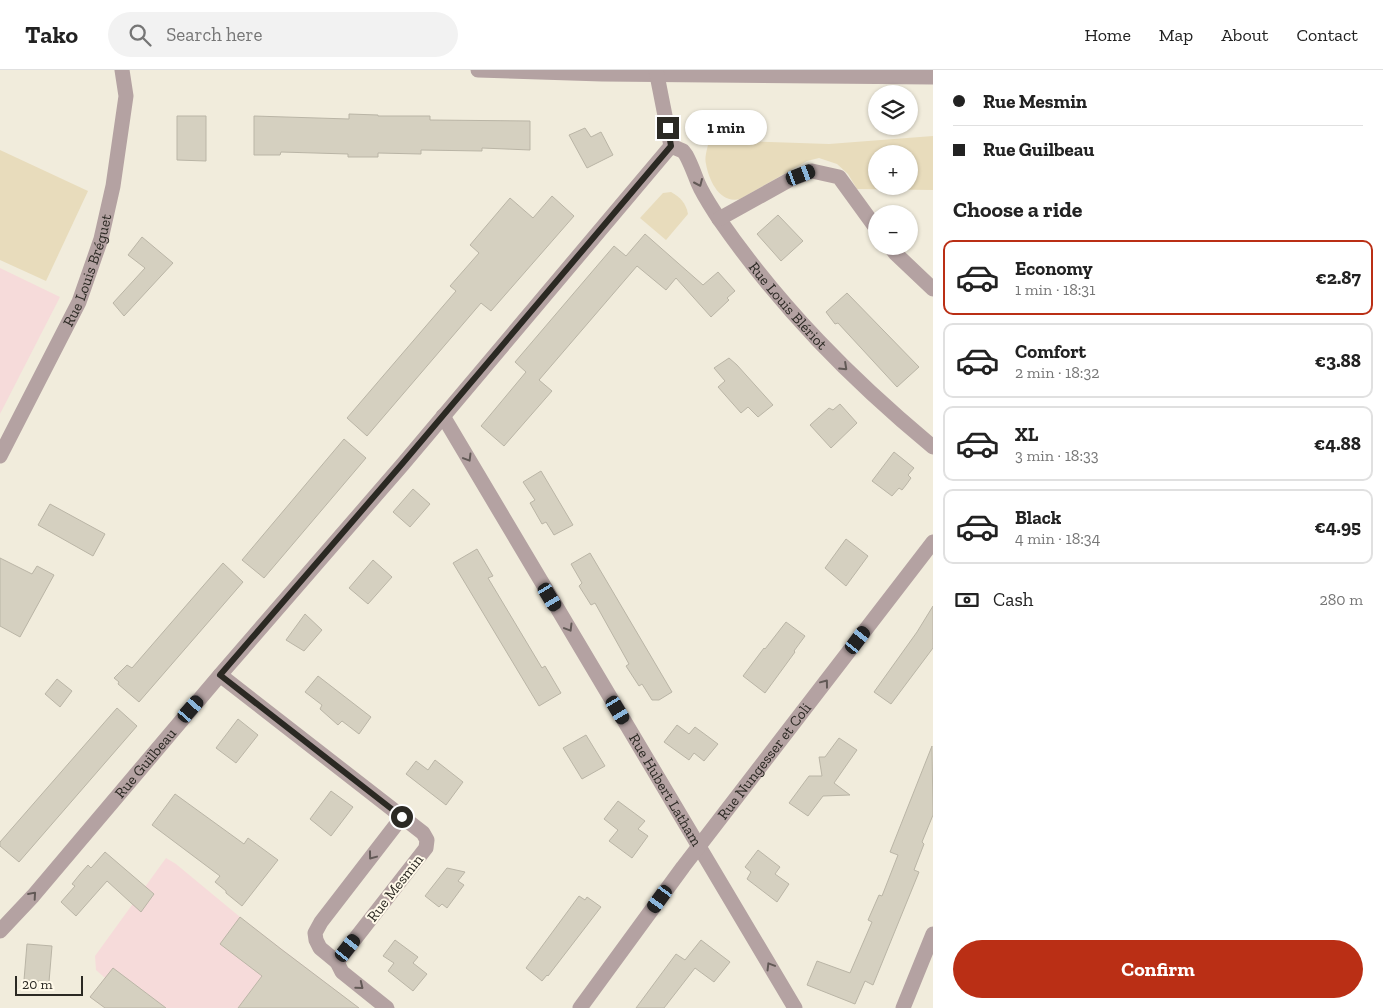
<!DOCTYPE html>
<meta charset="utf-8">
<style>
body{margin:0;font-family:"Zilla Slab",serif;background:#f2f2f2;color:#222;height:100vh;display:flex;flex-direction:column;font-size:19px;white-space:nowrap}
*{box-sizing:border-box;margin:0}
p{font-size:16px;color:#767676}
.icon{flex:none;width:28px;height:28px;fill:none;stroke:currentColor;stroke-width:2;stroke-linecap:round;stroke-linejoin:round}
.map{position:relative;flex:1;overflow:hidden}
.panel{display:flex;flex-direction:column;background:#fff;width:450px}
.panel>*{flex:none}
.hud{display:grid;align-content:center;height:110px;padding:0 20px;background:#fff}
.fabs{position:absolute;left:868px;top:15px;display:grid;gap:10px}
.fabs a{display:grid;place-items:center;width:50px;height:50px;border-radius:50%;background:#fff;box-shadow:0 1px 4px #0004;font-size:25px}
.scale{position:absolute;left:15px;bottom:12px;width:68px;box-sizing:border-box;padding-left:5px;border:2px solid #2b2923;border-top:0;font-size:14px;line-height:18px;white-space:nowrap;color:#2b2923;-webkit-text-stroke:4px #fff9e9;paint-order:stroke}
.end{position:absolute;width:22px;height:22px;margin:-11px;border:6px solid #2b2923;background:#fff;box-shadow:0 0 0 2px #fff}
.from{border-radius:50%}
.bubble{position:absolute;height:35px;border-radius:18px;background:#fff;box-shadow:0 1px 4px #0004;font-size:16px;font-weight:800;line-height:35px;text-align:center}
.car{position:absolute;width:15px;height:30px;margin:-15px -8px;border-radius:6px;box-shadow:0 0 4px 1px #0007;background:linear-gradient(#222 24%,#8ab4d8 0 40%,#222 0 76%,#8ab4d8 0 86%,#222 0)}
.hud b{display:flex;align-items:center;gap:18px;height:48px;font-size:19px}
.hud b+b{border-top:1px solid #e0e0e0}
.hud i{width:12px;height:12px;background:#222}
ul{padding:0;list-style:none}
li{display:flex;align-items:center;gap:15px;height:75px;margin:0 10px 8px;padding:0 10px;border:2px solid #e0e0e0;border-radius:10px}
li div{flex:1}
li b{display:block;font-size:19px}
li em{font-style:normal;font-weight:800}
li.current{border-color:#ba2f15}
li>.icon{width:45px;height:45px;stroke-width:1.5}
h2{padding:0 20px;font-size:22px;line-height:60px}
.pay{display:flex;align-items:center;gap:12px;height:55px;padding:0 20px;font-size:19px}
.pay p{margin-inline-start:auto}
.primary-button{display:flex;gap:10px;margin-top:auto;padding:10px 20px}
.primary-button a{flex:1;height:58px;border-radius:30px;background:#ba2f15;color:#fff;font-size:20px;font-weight:800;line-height:58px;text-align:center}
header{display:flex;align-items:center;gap:30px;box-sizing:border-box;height:70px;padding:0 25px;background:#fff;border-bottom:1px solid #e0e0e0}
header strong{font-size:24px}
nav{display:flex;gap:28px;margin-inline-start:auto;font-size:18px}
.search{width:350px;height:45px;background:#f2f2f2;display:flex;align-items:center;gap:12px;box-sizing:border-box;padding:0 18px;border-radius:28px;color:#767676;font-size:19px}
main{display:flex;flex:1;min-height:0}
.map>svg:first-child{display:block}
.education{fill:#f6dbda}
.green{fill:#e8dcbc;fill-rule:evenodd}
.building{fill:#d5d0c0;stroke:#bab5a6}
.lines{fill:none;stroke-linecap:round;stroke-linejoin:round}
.minor{stroke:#b4a2a2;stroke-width:15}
.oneway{stroke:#625956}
.route{stroke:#2b2923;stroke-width:6}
.labels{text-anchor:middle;stroke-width:4;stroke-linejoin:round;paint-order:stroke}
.street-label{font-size:15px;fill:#2b2923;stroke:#fff9e9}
</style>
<header>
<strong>Tako</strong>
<div class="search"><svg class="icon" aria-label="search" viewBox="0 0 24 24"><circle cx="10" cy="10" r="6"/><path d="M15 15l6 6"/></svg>Search here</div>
<nav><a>Home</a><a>Map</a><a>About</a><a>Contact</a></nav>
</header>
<main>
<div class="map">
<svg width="933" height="938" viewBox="0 0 933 938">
<rect width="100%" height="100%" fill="#f1ecdc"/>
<g class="education">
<path d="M0,198L60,227L0,344Z"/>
<path d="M166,788L176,794L240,847L359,938H105L90,927L105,908L96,900L95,886Z"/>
</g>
<g class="green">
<path d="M933,66V120L857,119L848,104L837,94L819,88L807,91L740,129C720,134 709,111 706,94C704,87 708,77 709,70L829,74ZM876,84H909V116H876Z"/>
<path d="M0,80L88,121L46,211L0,190Z"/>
<path d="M671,122C680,127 686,133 688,144L666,170L640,148L663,123Z"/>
</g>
<g class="building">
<path d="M349,44L378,45V46H430V50L530,51V80L482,78V81L421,80V84L378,83V87H348V84L281,82L280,85H254V46L349,49Z"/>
<path d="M177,46H206V91L177,90Z"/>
<path d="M585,58L591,67L601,62L613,85L587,98L569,65Z"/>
<path d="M552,126L574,146L491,241L481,233L367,366L347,348L456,221L450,216L479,183L470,175L510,128L533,148Z"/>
<path d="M778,145L803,171L781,191L757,164Z"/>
<path d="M645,164L703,215L718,202L735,221L727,228L729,230L711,247L676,208L666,220L637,196L539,310L552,321L504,376L481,356L526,302L515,292L614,176L626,186Z"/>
<path d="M142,167L173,193L124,246L113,233L145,198L128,185Z"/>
<path d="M847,223L919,297L897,317L838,253L835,254L826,242Z"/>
<path d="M729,288L737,295L773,335L758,347L748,337L741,343L718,317L725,311L714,298Z"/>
<path d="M840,334L857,353L831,378L810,355L829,338L833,340Z"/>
<path d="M344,369L366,388L264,508L242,490Z"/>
<path d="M894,382L914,398L908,405L911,408L906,415L902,420L899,418L892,426L872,411Z"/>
<path d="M541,401L573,455L554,465L546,452L542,454L530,433L535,430L523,412Z"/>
<path d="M413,419L430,434L410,457L393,442Z"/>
<path d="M50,434L105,464L93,486L38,455Z"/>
<path d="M846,469L868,486L846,516L825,498Z"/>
<path d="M477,479L493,506L488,508L542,598L545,596L561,623L539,636L453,493Z"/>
<path d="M590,483L672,622L659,630H652L642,614L639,616L626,596L629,594L595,533L591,535L579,516L582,513L571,494Z"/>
<path d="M0,488L32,504L37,496L54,505L20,567L0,556Z"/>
<path d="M373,490L392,507L368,534L349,518Z"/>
<path d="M223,493L243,512L139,632L118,614L119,612L114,608L127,595L132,598Z"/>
<path d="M933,536V578L891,634L874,622L917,562Z"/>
<path d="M305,544L322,560L304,581L286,570Z"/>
<path d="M786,552L805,566L794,581L795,582L765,623L743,606L764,578L765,579Z"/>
<path d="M318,606L371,647L359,664L342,651L338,655L320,639L322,635L305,622Z"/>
<path d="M57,609L72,621L60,637L45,624Z"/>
<path d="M117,638L137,656L19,792L0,776V772Z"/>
<path d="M238,649L258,665L236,693L216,678Z"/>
<path d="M677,655L689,664L695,657L718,674L704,691L694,683L689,690L664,672Z"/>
<path d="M586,665L605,696L582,709L563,678Z"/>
<path d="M839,668L857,680L834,713L850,725L823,726L808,746L789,733L809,706H822L819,687H825Z"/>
<path d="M932,676L933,745L922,772L924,774L914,800L919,802L873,915L865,911L855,934L807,915L817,891L850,903L872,852L868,850L879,825L882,826L898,785L890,782Z"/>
<path d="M435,690L463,712L446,735L406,704L416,691L428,700Z"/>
<path d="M331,721L353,737L331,766L310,749Z"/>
<path d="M175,724L244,774L248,768L278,790L242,836L226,823V821L215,812L220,806L152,755Z"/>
<path d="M618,731L645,751L638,759L648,766L632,788L609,771L618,760L604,749Z"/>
<path d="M758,780L780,797L775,804L789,814L777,832L747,809L751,802L745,797Z"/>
<path d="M105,782L154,824L141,842L107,811L76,846L61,832L75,816L72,814L80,804L88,795L91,798Z"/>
<path d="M447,798L465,802L458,811L464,815L447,838L442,834L439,837L425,826Z"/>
<path d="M579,826L585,830L587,827L601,837L548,906L547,905L542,911L526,898Z"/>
<path d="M240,847L281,879L359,938H238L262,906L220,874Z"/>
<path d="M395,870L418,887L413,893L427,904L413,921L388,901L394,893L383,886Z"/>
<path d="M701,870L730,892L714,912L695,898L664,938H636L676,884L685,890Z"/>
<path d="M27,874L52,876L49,912L24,910Z"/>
<path d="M113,898L166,938H105L90,927Z"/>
</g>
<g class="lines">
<g class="minor">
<path d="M478,0L602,4L933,7"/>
<path id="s1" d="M671,76L683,81L686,85C691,94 694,103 698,113C703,125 712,138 719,149C780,237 851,309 933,377"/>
<path d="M719,149L791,109L812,101L839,107L876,158"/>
<path d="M890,176L895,183L933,219"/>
<path id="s2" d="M443,346L795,938"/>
<path id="s3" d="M0,386L79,232L101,169L113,116L126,26L122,0"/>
<path d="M220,605L423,763L427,770L426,778L337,892"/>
<path id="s4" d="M0,861L33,826L220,605L403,394L671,76L656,0"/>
<path d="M387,938L342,902L337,892L320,878L316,870L315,863L321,852L402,747"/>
<path id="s5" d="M580,938L683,797L933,472"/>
<path d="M903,938L933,864"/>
</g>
</g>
<defs><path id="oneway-chevron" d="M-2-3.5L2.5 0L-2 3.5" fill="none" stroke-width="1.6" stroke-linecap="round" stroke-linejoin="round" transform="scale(1.25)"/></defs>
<g class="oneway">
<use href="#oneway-chevron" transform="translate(699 113) rotate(66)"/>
<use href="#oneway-chevron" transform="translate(844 297) rotate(43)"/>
<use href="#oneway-chevron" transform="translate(468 388) rotate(59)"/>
<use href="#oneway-chevron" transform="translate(569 558) rotate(59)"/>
<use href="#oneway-chevron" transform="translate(825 613) rotate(-53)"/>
<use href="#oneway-chevron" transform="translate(372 786) rotate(127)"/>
<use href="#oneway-chevron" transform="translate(33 825) rotate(-49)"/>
<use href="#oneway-chevron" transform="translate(770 896) rotate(-121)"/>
<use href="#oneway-chevron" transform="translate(360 916) rotate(39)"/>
</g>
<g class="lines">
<path class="route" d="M402,747L220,605L402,394L654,96L671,76L668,58"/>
</g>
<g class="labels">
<g class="street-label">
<text dy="5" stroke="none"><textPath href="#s3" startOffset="206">Rue Louis Bréguet</textPath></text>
<text dy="5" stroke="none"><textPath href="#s1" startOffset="201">Rue Louis Blériot</textPath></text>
<text dy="5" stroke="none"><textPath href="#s5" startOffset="308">Rue Nungesser et Coli</textPath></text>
<text dy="5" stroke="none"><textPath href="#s4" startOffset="222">Rue Guilbeau</textPath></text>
<text dy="5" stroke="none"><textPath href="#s2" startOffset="435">Rue Hubert Latham</textPath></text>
<text transform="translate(395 818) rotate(-52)" y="5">Rue Mesmin</text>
</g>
</g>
</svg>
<div class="fabs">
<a><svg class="icon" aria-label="layers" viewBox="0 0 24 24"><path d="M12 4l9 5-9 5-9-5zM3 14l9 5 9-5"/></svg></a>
<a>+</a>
<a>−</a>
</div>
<div class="scale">20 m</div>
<i class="end from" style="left:402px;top:747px"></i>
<i class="end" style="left:668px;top:58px"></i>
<div class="bubble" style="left:685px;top:40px;width:82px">1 min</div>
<i class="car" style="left:801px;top:105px;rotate:69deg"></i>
<i class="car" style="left:550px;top:527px;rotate:149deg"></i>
<i class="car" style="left:858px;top:570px;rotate:37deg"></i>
<i class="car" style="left:191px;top:639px;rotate:41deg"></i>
<i class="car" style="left:618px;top:640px;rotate:149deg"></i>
<i class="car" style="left:660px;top:829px;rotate:216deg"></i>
<i class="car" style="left:348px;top:878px;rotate:38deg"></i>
</div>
<section class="panel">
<div class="hud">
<b><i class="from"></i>Rue Mesmin</b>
<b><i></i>Rue Guilbeau</b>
</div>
<h2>Choose a ride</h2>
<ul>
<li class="current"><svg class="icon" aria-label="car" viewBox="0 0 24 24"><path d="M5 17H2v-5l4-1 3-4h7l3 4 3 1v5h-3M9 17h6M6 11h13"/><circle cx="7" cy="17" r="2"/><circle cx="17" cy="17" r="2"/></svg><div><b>Economy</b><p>1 min · 18:31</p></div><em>€2.87</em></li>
<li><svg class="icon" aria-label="car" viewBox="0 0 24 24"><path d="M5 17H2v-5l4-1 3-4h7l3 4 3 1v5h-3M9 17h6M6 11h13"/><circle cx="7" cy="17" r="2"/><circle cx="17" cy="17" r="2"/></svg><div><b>Comfort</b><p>2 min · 18:32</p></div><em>€3.88</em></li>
<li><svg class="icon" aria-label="car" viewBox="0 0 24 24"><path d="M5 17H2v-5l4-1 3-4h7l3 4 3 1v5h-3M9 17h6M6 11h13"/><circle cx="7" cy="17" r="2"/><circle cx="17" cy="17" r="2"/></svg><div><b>XL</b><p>3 min · 18:33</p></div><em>€4.88</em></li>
<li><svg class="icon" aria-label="car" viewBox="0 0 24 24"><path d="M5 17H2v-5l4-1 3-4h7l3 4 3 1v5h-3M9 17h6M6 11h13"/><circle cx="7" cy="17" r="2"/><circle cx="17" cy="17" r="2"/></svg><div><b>Black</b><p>4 min · 18:34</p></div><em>€4.95</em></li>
</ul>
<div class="pay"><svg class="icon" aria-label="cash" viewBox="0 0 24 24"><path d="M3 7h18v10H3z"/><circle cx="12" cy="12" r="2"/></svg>Cash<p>280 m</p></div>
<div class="primary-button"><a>Confirm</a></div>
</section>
</main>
